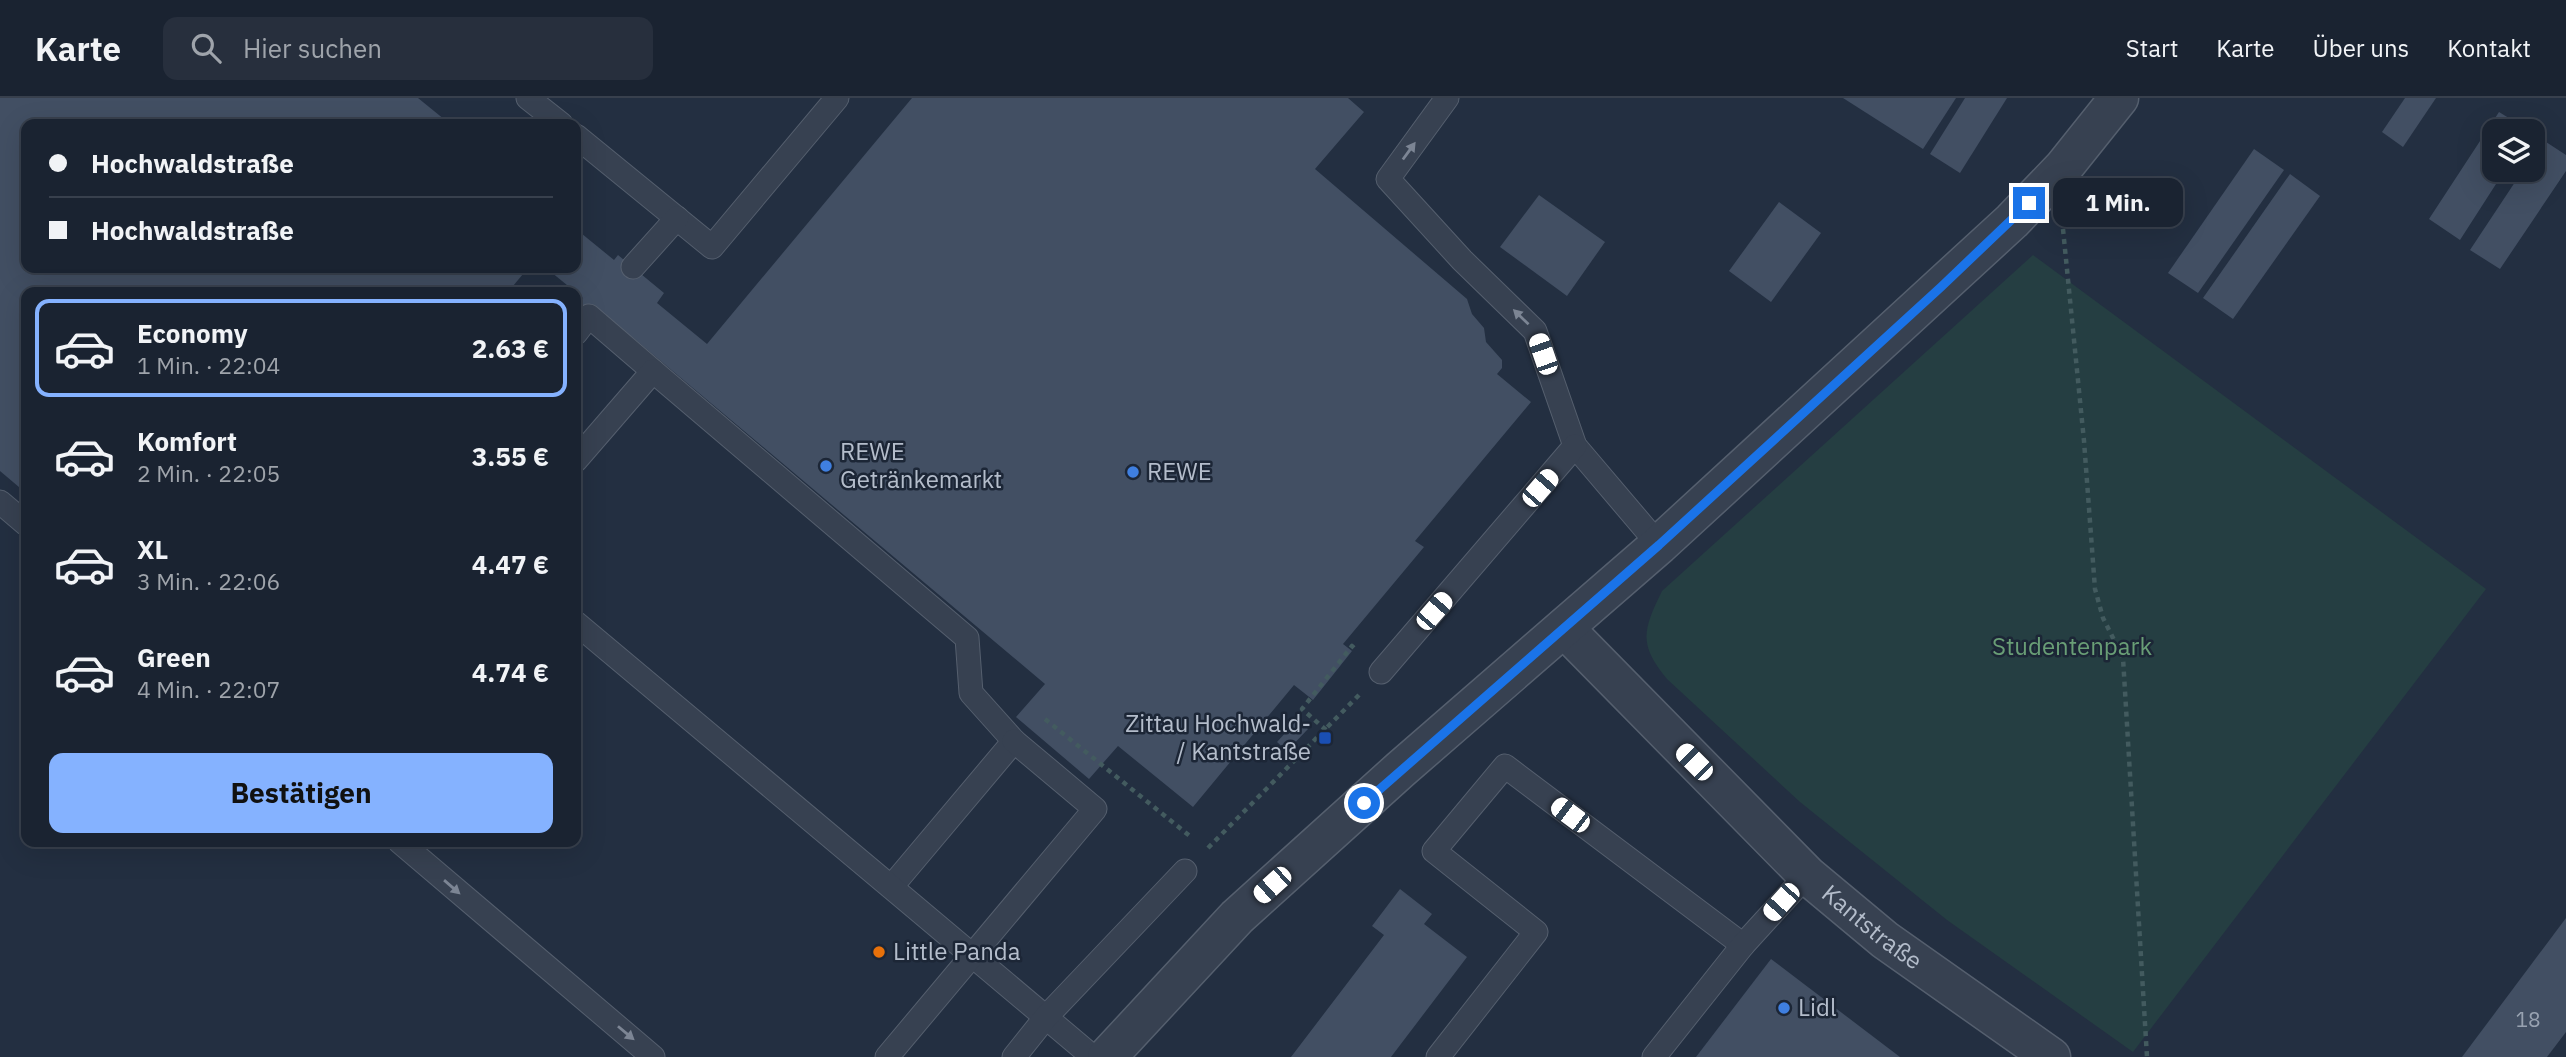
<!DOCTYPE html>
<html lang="de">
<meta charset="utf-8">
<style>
body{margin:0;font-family:"IBM Plex Sans",sans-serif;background:#272f3d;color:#f1f3f6;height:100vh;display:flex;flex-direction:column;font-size:26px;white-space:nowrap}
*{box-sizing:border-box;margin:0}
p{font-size:23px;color:#9fa4ab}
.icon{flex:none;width:38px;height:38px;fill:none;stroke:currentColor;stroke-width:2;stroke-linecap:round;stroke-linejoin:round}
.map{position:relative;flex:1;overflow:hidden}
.panel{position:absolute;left:21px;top:189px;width:560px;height:560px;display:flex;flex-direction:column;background:#1a2331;border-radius:14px;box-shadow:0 7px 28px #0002,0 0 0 2px #38404d}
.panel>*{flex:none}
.guide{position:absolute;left:21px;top:21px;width:560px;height:154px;border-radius:14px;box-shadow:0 7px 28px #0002,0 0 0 2px #38404d;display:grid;align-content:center;height:154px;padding:0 28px;background:#1a2331}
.tools{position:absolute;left:2482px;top:21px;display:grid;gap:14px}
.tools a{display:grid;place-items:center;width:63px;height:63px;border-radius:14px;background:#1a2331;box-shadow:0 7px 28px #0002,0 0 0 2px #38404d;font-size:35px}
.end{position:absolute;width:32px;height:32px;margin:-16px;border:9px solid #1a73e8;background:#fff;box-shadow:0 0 0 4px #fff}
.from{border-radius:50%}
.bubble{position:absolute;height:49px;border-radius:14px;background:#1a2331;box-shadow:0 7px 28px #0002,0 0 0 2px #38404d;font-size:23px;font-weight:800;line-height:49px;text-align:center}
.car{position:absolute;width:21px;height:42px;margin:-21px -10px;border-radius:9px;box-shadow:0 0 5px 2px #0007;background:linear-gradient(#fff 24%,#345 0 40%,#fff 0 76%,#345 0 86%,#fff 0)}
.guide b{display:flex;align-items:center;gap:24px;height:66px;font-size:26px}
.guide b+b{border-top:2px solid #38404d}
.guide i{width:18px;height:18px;background:#f1f3f6}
ul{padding:12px 0 0;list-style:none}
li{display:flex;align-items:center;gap:21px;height:98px;margin:0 14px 10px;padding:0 14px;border:4px solid transparent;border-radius:14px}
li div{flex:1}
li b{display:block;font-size:26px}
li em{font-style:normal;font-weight:800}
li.active{border-color:#85b2ff}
li>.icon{width:63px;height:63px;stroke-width:1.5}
.cta{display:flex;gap:14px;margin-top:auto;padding:14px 28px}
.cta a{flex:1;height:80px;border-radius:14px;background:#85b2ff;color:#111;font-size:28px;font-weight:800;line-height:80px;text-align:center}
header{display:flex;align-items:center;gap:42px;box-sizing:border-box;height:98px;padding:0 35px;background:#1a2331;border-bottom:2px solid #38404d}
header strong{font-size:33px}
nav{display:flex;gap:38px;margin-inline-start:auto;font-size:24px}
.search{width:490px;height:63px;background:#272f3d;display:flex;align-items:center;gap:18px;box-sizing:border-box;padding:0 24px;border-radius:14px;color:#9fa4ab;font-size:26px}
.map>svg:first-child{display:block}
.green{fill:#253e42}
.building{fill:#424f63}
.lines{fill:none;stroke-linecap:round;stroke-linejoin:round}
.lane-casing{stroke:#555f6e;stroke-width:25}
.street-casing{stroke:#555f6e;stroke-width:41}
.path{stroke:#435b5f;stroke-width:4.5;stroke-dasharray:5 5;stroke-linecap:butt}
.lane{stroke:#374151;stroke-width:23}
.street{stroke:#374151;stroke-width:38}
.oneway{fill:#7c8594}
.route{stroke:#1a73e8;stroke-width:9}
.shop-dot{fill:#3f7fe0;stroke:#1c2636;stroke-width:2.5}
.transit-dot{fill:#1a4fb4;stroke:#1c2636;stroke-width:2.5}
.food-dot{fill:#e8710a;stroke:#1c2636;stroke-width:2.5}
.labels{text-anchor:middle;stroke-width:5;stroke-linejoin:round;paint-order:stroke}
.number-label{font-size:21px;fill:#98a2b1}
.poi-label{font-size:24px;fill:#b4bdcb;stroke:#1c2636;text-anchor:start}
.park-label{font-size:24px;fill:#699e76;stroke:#1c2636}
.street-label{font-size:24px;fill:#b4bdcb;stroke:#1c2636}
</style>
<header>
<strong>Karte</strong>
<div class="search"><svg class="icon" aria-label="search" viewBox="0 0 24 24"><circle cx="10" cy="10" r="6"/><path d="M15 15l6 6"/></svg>Hier suchen</div>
<nav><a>Start</a><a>Karte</a><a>Über uns</a><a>Kontakt</a></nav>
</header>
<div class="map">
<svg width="2566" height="959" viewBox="0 0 2566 959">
<rect width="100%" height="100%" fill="#232f41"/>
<path class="green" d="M2033,157L2486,491L2133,954L1947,822L1800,704L1667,581C1638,546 1643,532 1662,493Z"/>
<g class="building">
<path d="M0,0H418L450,26H26V170H528L508,194H26V395L0,373Z"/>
<path d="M912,0H1348L1364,14L1315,71L1467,201L1472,216L1484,230L1486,244L1502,262V270L1497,276L1531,304L1415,443L1424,449L1343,546L1352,553L1313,602L1294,587L1193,709L1118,648L1089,681L1016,619L1045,586L631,238L626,244L579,204L583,200L546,170H576V131L614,162L618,157L664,195L657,205L707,246Z"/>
<path d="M1843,0H1956L1923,51Z"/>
<path d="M1965,0H2007L1960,75L1930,56Z"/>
<path d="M2405,0H2436L2403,49L2382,34Z"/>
<path d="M2499,14L2530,33H2494V72H2505L2460,142L2429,121Z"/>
<path d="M2543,42L2566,57V73L2500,171L2470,152L2523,72H2532V58Z"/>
<path d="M2254,51L2284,72L2198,195L2168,175Z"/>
<path d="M2290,76L2320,98L2233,221L2203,200Z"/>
<path d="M1539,97L1605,144L1567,198L1500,149Z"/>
<path d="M1779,104L1821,135L1771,204L1729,173Z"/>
<path d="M1298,621L1308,631L1287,653L1277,644Z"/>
<path d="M1400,791L1432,816L1424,826L1467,859L1391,959H1291L1384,837L1372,828Z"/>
<path d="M2566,820V934L2547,959H2462Z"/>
<path d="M1771,861L1900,959H1696Z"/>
</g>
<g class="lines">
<g class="lane-casing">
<g id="lane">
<path d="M528,0L561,26"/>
<path d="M1447,0L1388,81L1462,162L1535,233L1575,348L1659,447"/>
<path d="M576,38L712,149L837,0"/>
<path d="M633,169L677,120"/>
<path d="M576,235L589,218L653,273"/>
<path d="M576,362L653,273L967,540L971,595L1014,643L892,788"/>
<path d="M0,404L26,426"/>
<path d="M576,525C748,669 921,814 1093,959"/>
<path d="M1381,574L1575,348"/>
<path d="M400,744L653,959"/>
<path d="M887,959L1095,711L1014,643"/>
<path d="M1014,959L1046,919L1185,773"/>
<path d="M1438,959L1536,834L1434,753L1505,668L1743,847"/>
<path d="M1654,959L1743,847L1807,777"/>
</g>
</g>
<g class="street-casing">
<g id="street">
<path id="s1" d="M1564,530L1807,777L1885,842L2051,959"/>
<path d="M1107,959L1237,819L1401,671L1659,447L2012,123L2063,70L2119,0"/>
</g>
</g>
<g class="path">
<path d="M2063,131L2084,343L2095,491L2103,520L2123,560L2147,959"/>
<path d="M1045,621L1191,739"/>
<path d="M1326,632L1302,611L1352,548L1356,552"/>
<path d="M1208,750L1359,597"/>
</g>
<use href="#lane" class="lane"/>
<use href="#street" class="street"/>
</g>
<defs><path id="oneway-solid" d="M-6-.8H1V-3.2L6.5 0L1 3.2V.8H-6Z" transform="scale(1.75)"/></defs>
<g class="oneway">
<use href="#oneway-solid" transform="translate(1409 53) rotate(-54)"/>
<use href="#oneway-solid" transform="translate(1521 219) rotate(-136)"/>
<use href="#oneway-solid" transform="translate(452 789) rotate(41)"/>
<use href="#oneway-solid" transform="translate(626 935) rotate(40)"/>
</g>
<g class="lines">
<path class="route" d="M1364,705L1659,447L1941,189L2029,105"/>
</g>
<g class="shop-dot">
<circle cx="826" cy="368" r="7"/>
<circle cx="1133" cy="374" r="7"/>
<circle cx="1784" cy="910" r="7"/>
</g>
<rect class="transit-dot" x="1318" y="633" width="14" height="14" rx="3.5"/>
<circle class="food-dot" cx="879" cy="854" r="7"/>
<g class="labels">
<g class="number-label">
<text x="2528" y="929">18</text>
</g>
<g class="poi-label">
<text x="840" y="362">REWE<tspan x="840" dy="28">Getränkemarkt</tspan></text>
<text x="1147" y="382">REWE</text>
<text x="1311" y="634" text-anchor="end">Zittau Hochwald-<tspan x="1311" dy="28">/ Kantstraße</tspan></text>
<text x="893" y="862">Little Panda</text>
<text x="1798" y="918">Lidl</text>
</g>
<g class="park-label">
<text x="2072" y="557">Studentenpark</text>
</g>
<g class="street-label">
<text dy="8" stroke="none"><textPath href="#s1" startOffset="430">Kantstraße</textPath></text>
</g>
</g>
</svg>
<div class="tools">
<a><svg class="icon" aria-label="layers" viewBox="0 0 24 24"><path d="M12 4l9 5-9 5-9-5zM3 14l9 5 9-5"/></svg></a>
</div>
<i class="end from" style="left:1364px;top:705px"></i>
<i class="end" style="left:2029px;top:105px"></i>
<div class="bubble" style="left:2053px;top:80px;width:130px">1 Min.</div>
<i class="car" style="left:1543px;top:256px;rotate:341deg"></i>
<i class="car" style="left:1540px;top:390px;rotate:41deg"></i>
<i class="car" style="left:1434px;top:513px;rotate:41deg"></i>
<i class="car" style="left:1694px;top:664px;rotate:315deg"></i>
<i class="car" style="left:1570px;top:717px;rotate:307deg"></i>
<i class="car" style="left:1272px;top:787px;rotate:228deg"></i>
<i class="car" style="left:1781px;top:804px;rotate:222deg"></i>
<div class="guide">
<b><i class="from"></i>Hochwaldstraße</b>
<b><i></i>Hochwaldstraße</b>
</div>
<section class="panel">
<ul>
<li class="active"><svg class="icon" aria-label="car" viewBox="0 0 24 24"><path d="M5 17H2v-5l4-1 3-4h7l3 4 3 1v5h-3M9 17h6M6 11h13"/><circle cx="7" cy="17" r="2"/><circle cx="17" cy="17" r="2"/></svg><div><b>Economy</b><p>1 Min. · 22:04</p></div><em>2.63 €</em></li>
<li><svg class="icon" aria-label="car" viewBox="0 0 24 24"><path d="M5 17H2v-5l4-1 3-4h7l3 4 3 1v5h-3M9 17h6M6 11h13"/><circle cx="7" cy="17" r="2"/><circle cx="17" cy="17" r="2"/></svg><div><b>Komfort</b><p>2 Min. · 22:05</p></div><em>3.55 €</em></li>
<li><svg class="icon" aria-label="car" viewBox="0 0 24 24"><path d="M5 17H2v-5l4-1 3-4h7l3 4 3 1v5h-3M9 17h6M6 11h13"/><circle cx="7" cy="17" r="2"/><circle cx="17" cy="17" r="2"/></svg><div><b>XL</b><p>3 Min. · 22:06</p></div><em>4.47 €</em></li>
<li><svg class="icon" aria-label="car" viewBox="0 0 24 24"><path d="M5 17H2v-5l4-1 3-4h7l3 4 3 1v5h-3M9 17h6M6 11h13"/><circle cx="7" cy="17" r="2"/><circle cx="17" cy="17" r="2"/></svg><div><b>Green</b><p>4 Min. · 22:07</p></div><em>4.74 €</em></li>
</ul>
<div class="cta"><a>Bestätigen</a></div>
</section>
</div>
